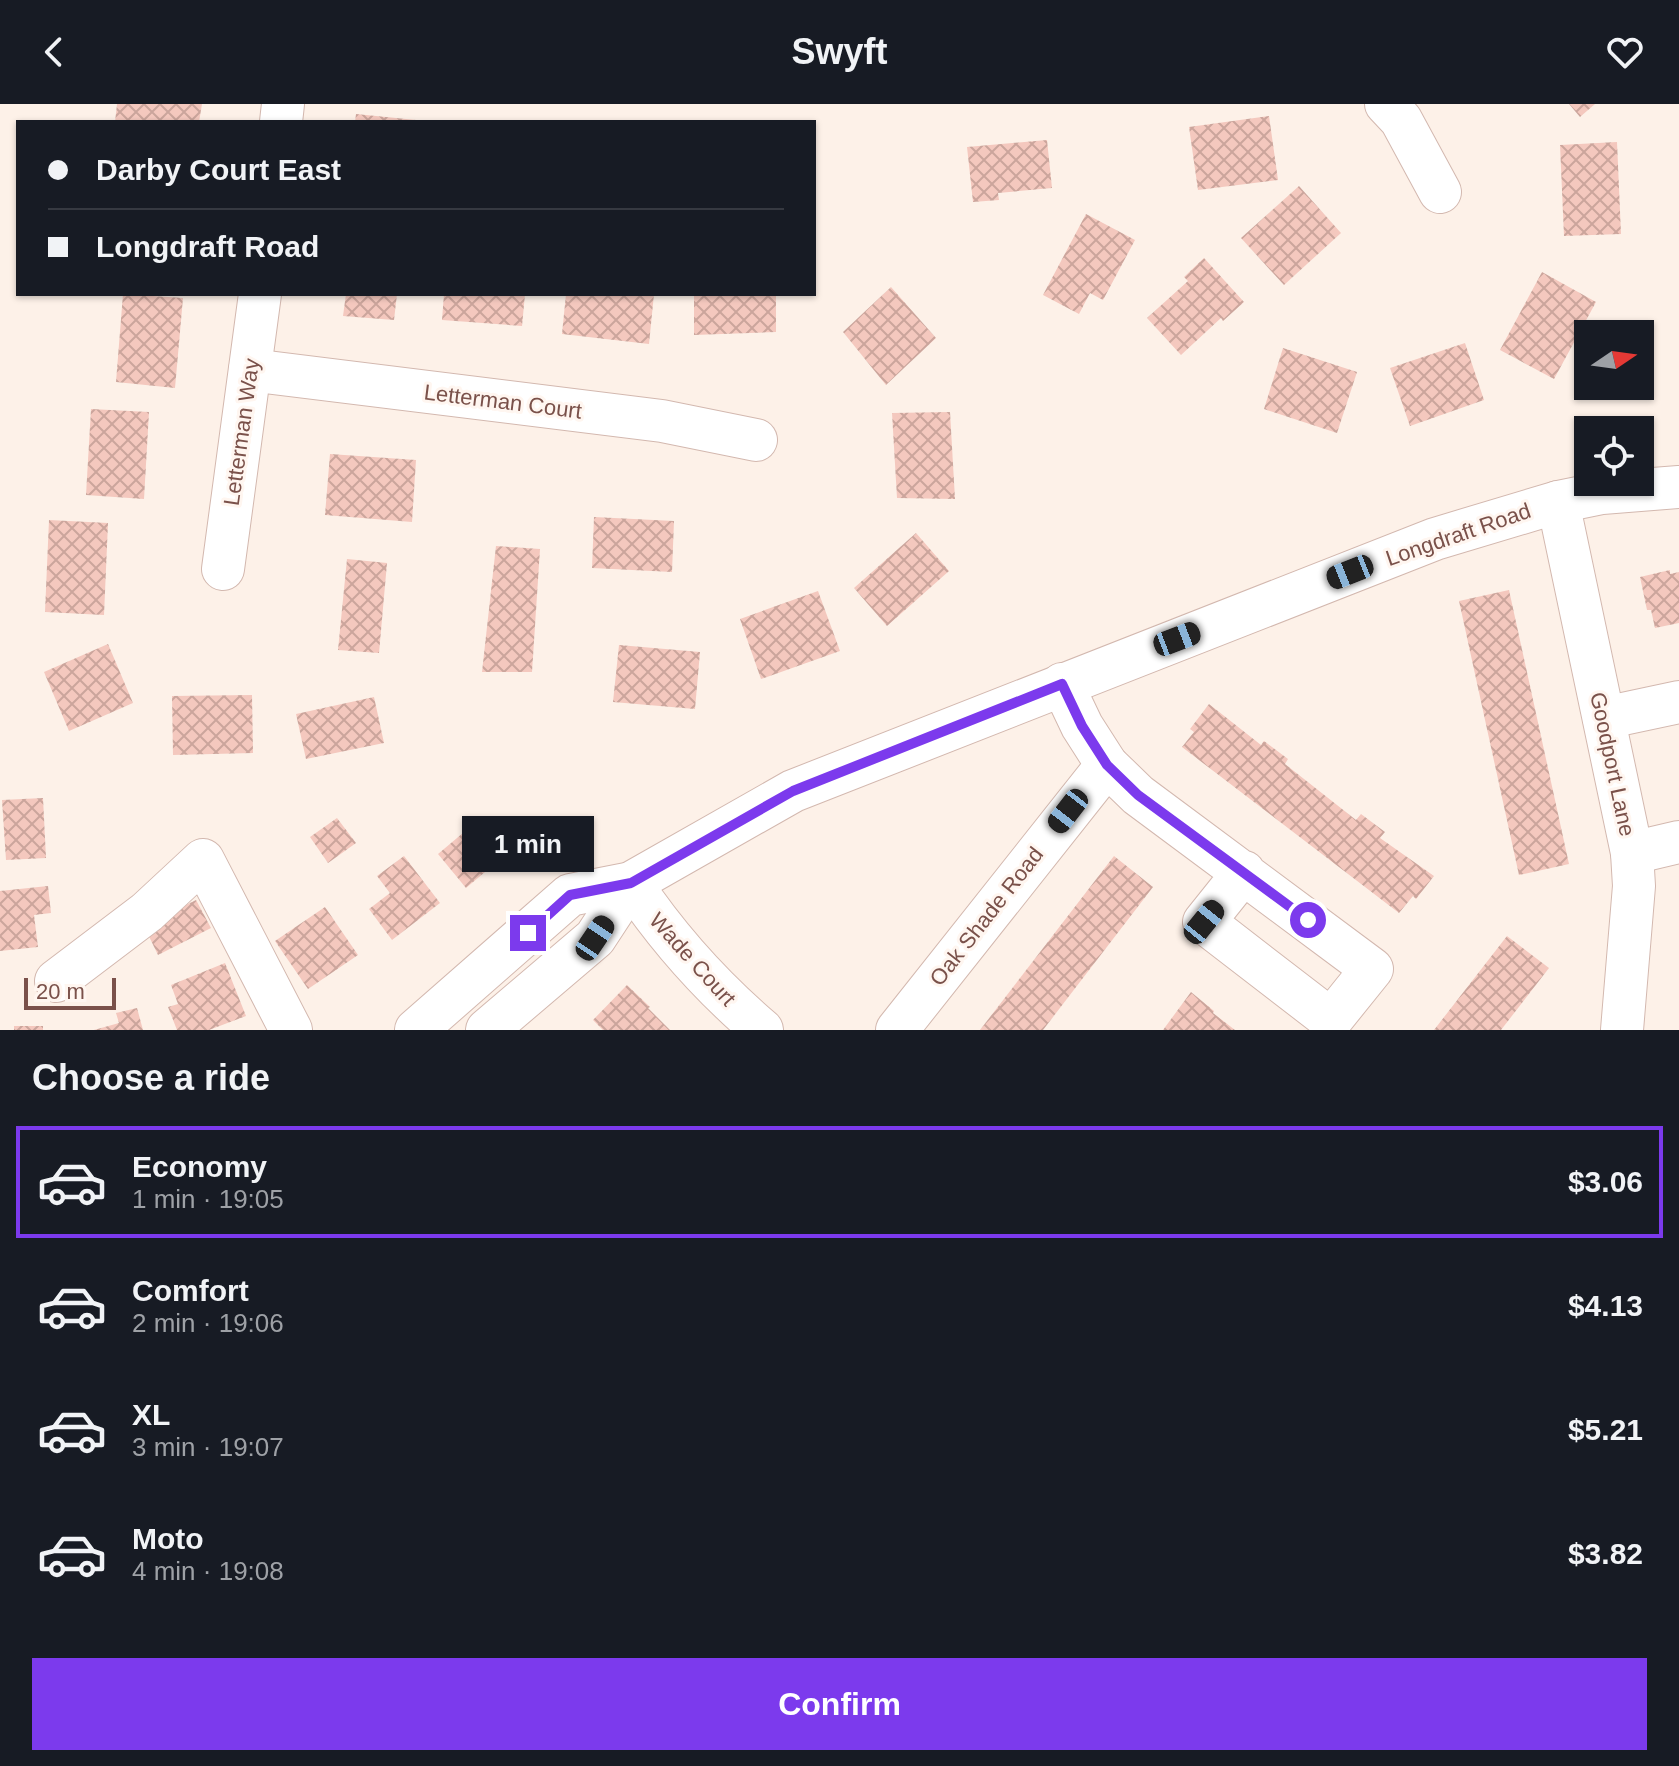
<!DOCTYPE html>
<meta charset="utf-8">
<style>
body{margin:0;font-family:Helvetica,sans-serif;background:#242831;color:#f1f3f6;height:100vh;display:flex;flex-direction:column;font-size:30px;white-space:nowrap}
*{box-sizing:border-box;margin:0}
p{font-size:26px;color:#9ea1a6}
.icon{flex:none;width:44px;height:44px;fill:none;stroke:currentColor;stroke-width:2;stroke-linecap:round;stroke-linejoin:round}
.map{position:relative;height:926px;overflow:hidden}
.side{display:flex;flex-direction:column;background:#171b24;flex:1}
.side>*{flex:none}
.guide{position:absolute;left:16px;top:16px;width:800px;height:176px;border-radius:0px;box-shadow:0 2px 6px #0004;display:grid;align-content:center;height:176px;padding:0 32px;background:#171b24}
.needle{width:52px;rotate:77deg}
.tools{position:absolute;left:1574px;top:216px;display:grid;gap:16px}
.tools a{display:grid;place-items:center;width:80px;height:80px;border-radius:0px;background:#171b24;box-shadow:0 2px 6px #0004;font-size:40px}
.scale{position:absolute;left:24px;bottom:20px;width:92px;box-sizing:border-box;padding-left:8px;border:4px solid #7a514a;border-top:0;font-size:22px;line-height:28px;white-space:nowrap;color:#7a514a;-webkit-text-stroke:6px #fff6f0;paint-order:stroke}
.end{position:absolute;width:36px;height:36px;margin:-18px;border:10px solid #7c3aed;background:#fff;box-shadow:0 0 0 4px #fff}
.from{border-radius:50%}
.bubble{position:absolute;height:56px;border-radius:0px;background:#171b24;box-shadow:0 2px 6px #0004;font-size:26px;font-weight:700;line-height:56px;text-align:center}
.car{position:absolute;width:24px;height:48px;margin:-24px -12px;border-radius:10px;box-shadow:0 0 6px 2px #0007;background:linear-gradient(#222 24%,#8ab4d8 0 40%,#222 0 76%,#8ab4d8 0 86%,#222 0)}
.guide b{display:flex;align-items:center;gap:28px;height:76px;font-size:30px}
.guide b+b{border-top:2px solid #363941}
.guide i{width:20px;height:20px;background:#f1f3f6}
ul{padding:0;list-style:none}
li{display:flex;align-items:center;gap:24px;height:112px;margin:0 16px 12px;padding:0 16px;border:4px solid transparent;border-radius:0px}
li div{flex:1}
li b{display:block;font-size:30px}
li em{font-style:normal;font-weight:700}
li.active{border-color:#7c3aed}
li>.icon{width:72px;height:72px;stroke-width:1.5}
h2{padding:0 32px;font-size:36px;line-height:96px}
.primary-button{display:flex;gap:16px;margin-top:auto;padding:16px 32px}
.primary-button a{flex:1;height:92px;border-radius:0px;background:#7c3aed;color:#fff;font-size:32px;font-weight:700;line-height:92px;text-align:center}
header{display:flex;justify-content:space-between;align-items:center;height:104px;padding:0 32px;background:#171b24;font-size:36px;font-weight:700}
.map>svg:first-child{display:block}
.building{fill:url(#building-cross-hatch)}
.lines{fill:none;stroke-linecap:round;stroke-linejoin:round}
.minor-casing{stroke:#d3b8af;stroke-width:44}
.minor{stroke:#fff;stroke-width:42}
.route{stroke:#7c3aed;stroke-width:10}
.labels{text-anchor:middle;stroke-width:6;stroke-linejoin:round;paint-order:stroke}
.street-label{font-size:22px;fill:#7a514a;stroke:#fff6f0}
</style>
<header><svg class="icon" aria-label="back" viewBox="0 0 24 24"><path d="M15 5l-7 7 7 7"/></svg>Swyft<svg class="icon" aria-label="heart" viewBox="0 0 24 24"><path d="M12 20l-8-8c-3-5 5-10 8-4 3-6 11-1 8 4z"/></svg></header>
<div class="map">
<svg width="1679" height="926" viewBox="0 0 1679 926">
<defs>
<pattern id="building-cross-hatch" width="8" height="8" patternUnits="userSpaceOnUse" patternTransform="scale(2)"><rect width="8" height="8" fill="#f4c8be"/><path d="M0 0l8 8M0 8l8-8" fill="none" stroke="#cba59c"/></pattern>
</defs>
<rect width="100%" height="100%" fill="#fdf1e8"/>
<g class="building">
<path d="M117,0H202L199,18H115Z"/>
<path d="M1569,0H1595L1580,13Z"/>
<path d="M356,10L416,16V18H355Z"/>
<path d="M1269,12L1278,76L1198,86L1189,23Z"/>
<path d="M1047,36L1052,84L998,89L999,96L973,98L967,43Z"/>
<path d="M1617,38L1621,130L1564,132L1560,41Z"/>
<path d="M1299,82L1341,129L1284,181L1241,134Z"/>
<path d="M1086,110L1135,136L1103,196L1090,189L1079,210L1043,191Z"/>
<path d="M1204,154L1244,198L1223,217L1221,214L1181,251L1147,214L1188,177L1184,173Z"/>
<path d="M1542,168L1596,198L1554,275L1500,246Z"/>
<path d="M891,183L936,234L886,281L843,228Z"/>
<path d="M123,190L183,194L175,284L116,278Z"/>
<path d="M346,190H397L394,216L343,212Z"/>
<path d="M444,190H525L522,222L442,216Z"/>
<path d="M566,190H654L649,240L562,230Z"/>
<path d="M694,190H776V228L694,231Z"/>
<path d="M1465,239L1484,296L1410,322L1390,264Z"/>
<path d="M1283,244L1357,268L1337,329L1264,305Z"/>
<path d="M91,305L149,308L144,395L86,391Z"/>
<path d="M950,308L955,395L897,394L892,309Z"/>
<path d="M330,350L416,356L412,418L325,411Z"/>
<path d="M594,413L674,417L672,468L592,464Z"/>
<path d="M49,416L108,419L104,511L45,508Z"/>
<path d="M916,429L949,467L887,522L854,484Z"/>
<path d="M496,442L540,445L532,568H482Z"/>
<path d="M347,455L387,459L379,549L338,546Z"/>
<path d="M1670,466V470L1679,468V519L1655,524L1651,506H1647L1640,473Z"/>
<path d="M1509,486L1569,760L1519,771L1459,497Z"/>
<path d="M818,487L840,547L761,575L740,515Z"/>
<path d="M108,540L133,599L69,627L44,568Z"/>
<path d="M619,541L700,548L695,605L613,598Z"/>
<path d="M252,591L253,649L173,651L172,592Z"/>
<path d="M374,593L384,639L306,655L296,610Z"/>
<path d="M1209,600L1261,641L1264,637L1288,655L1285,660L1356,716L1361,710L1385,728L1380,734L1434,772L1416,795L1413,792L1399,809L1182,643L1194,628L1190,625Z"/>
<path d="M43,694L46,754L6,756L2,696Z"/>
<path d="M482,713L510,747L466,784L438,750Z"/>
<path d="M337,714L356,739L328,759L310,733Z"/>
<path d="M404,752L440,799L392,836L369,805L390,789L377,772Z"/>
<path d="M1114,752L1153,783L1043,926H980Z"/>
<path d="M48,782L51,809L34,811L38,843L0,847V787Z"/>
<path d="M196,796L211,824L158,851L144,822Z"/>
<path d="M325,803L358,851L308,885L275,837Z"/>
<path d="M1507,832L1549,864L1501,926H1434Z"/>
<path d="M225,859L246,912L209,926H177L168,903L178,900L171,881Z"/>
<path d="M627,881L650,903L648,904L670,926H603L593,916Z"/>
<path d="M1191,888L1214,907L1213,909L1235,926H1163Z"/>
<path d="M137,904L143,926H94L119,919L116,909Z"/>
<rect x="14" y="922" width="29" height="4"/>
</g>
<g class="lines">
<g class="minor-casing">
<g id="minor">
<path d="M1386,0L1401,16L1440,88"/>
<path d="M281,18L283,0"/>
<path d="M250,266L662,317L756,336"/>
<path d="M1558,398L1632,749L1634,782L1622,926"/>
<path d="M223,465L260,190"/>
<path d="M1062,580L1082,622L1107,661L1138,691L1372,865L1331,916L1204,818L1244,768"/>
<path d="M1604,614L1679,598"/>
<path d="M1632,749L1679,738"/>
<path d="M631,779C667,833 713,884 762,926"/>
<path d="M56,877L147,808L203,756L291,926"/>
<path d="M416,926L570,791L631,779L793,687L1435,435L1558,398L1602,389L1679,383"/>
<path d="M487,926L595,834L631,779"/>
<path d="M897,926L1107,661"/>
</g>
</g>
<use href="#minor" class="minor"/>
</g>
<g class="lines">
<path class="route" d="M528,829L570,791L631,779L793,687L1062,580L1082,622L1107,661L1138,691L1308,816"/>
</g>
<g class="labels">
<g class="street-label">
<text transform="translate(503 297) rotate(7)" y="8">Letterman Court</text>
<text transform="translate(241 328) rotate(-82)" y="8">Letterman Way</text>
<text transform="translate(1458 430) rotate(-19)" y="8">Longdraft Road</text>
<text transform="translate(1613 660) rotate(78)" y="8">Goodport Lane</text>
<text transform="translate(986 812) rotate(-52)" y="8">Oak Shade Road</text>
<text transform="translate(693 855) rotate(48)" y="8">Wade Court</text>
</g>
</g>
</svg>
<div class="tools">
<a><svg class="needle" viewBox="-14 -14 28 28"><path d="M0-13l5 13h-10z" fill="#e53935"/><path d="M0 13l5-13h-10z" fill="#9ea1a6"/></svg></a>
<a><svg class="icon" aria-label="locate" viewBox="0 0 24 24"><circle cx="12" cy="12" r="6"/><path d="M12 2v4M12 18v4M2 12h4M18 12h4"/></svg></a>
</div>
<div class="scale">20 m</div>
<i class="end from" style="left:1308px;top:816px"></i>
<i class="end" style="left:528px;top:829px"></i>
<div class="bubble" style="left:462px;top:712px;width:132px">1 min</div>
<i class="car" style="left:1350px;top:468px;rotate:248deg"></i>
<i class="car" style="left:1177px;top:535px;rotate:69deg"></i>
<i class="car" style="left:1068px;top:707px;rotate:218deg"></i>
<i class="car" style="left:1204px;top:818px;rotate:39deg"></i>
<i class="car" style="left:595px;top:834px;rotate:34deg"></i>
<div class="guide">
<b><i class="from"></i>Darby Court East</b>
<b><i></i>Longdraft Road</b>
</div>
</div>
<section class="side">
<h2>Choose a ride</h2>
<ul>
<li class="active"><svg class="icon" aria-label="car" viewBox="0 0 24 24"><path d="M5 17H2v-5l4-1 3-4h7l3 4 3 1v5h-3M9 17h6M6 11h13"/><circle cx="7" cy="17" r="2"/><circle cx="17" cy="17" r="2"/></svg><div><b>Economy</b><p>1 min · 19:05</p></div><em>$3.06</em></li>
<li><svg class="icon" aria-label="car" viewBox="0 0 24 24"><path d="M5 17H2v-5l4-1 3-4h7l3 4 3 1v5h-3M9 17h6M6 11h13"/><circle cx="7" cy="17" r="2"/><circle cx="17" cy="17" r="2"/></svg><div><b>Comfort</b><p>2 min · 19:06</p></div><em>$4.13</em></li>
<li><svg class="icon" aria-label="car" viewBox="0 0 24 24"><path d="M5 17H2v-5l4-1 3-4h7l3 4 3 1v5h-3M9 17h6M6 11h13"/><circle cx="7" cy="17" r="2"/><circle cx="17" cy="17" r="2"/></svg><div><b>XL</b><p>3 min · 19:07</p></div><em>$5.21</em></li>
<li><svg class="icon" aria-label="car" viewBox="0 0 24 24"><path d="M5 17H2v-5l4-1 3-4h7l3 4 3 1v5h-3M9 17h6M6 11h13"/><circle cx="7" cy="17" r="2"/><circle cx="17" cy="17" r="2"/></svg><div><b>Moto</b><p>4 min · 19:08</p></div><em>$3.82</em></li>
</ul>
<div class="primary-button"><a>Confirm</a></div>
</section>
